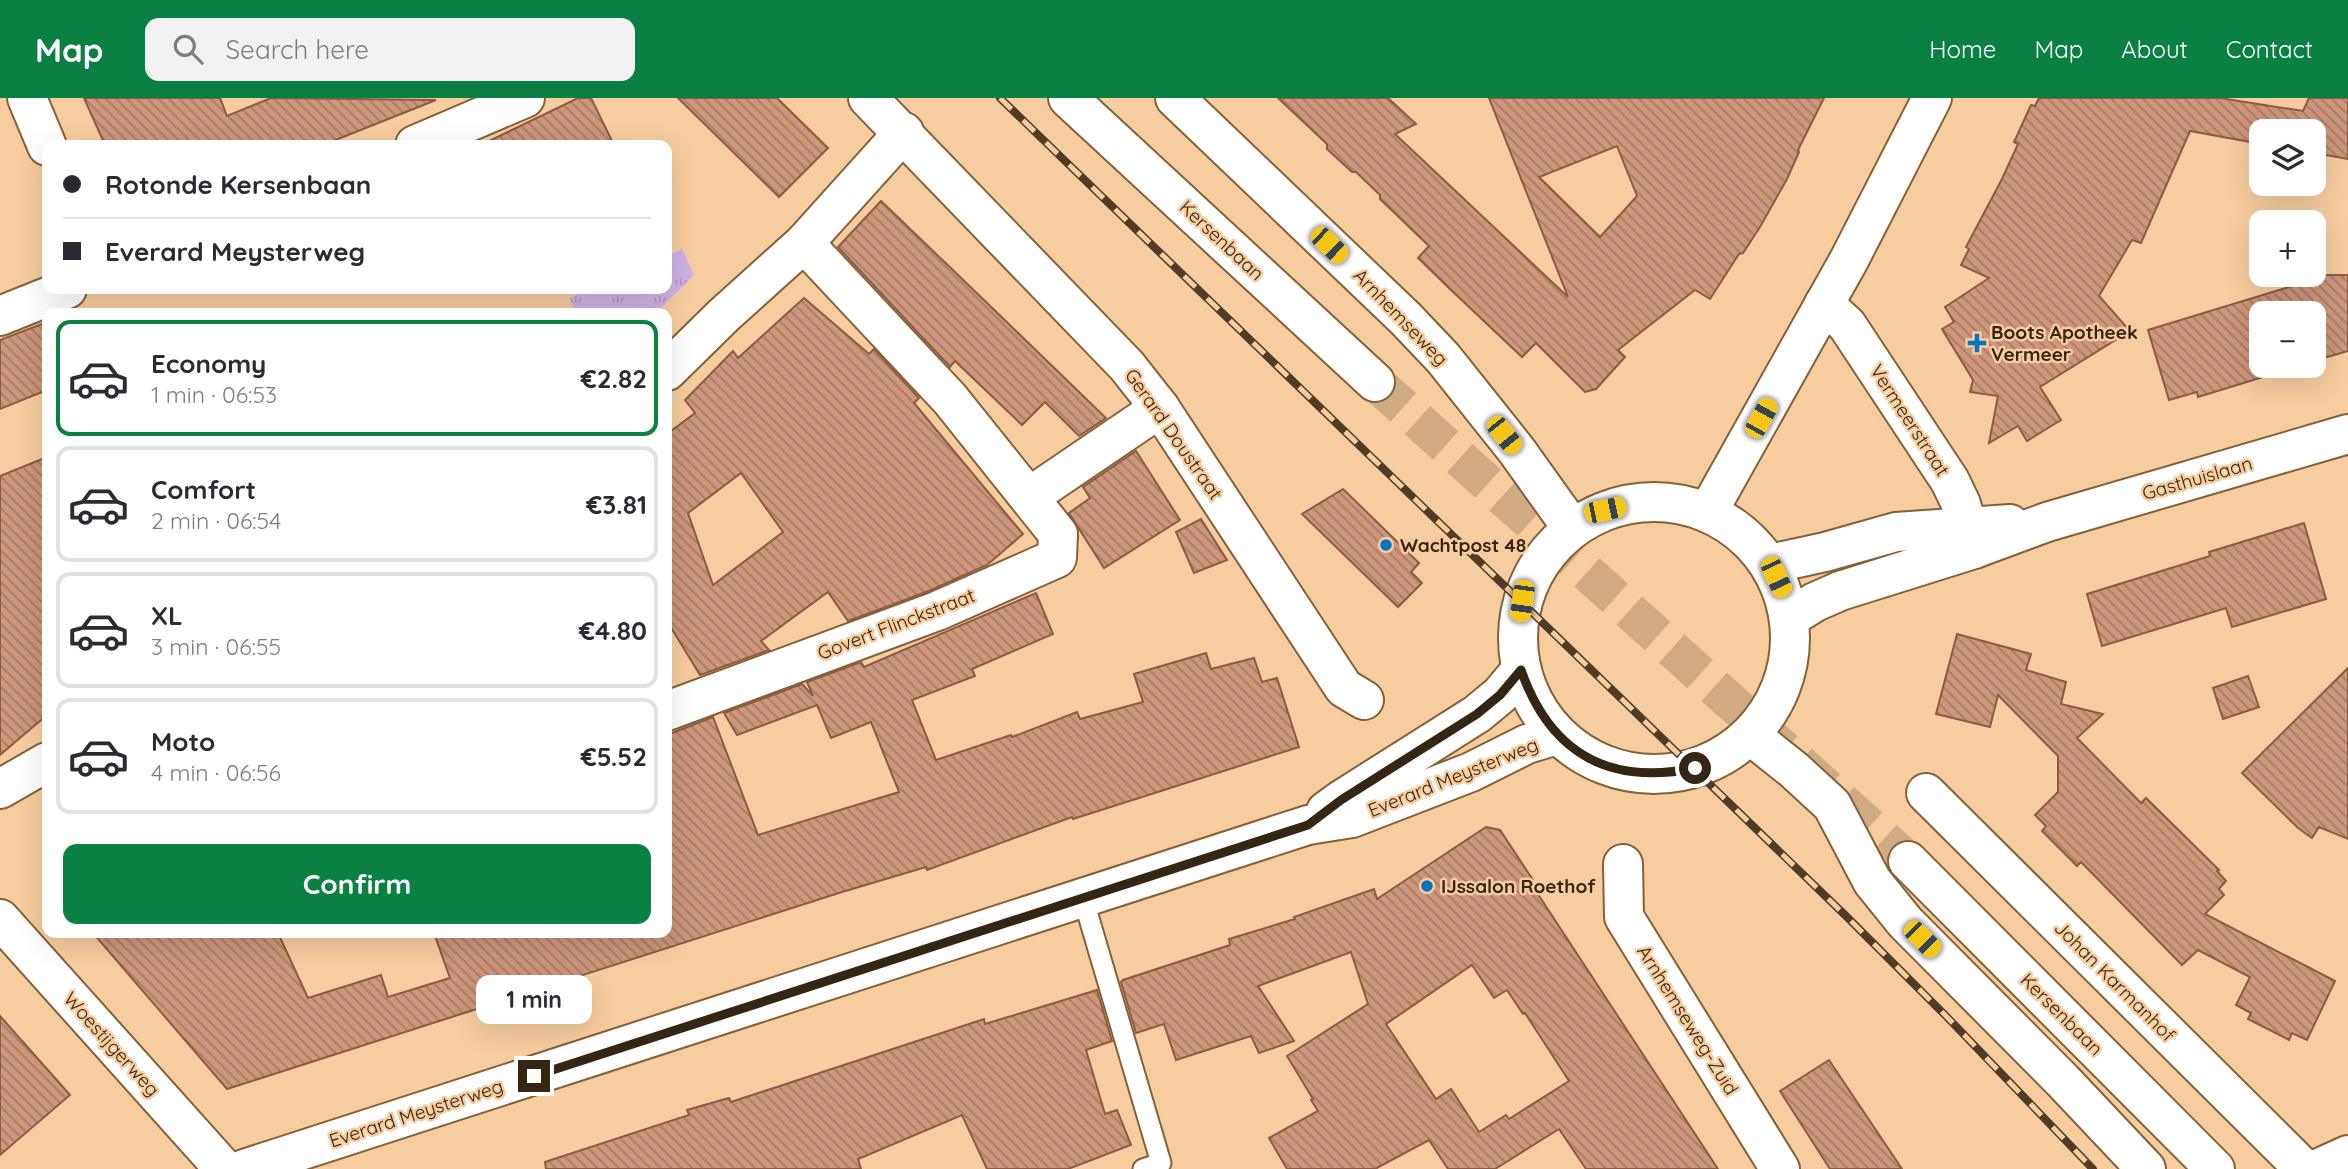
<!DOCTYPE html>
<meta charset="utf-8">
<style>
body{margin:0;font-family:Quicksand,sans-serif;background:#f2f2f3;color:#2b2b33;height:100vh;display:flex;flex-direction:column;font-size:26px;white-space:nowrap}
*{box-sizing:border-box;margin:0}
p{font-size:23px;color:#7c7c81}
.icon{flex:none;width:38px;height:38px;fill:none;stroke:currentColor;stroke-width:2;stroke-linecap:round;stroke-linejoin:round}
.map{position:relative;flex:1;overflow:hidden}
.details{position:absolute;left:42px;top:210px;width:630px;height:630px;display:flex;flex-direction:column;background:#fff;border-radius:14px;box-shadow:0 7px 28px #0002}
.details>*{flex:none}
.banner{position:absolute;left:42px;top:42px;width:630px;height:154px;border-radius:14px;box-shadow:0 7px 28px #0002;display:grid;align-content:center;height:154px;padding:0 21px;background:#fff}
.buttons{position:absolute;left:2249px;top:21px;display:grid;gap:14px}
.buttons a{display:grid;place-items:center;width:77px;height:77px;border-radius:14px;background:#fff;box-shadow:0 7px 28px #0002;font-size:35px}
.end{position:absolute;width:32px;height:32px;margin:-16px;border:9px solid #352513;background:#fff;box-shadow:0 0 0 4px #fff}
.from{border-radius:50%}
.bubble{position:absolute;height:49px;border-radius:14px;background:#fff;box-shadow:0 7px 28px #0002;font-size:23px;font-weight:800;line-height:49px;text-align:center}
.car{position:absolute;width:21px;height:42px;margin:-21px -10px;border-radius:9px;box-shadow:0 0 5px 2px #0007;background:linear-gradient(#f5c518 24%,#345 0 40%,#f5c518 0 76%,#345 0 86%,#f5c518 0)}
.banner b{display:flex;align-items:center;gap:24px;height:66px;font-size:26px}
.banner b+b{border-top:2px solid #e1e1e2}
.banner i{width:18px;height:18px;background:#2b2b33}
ul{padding:12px 0 0;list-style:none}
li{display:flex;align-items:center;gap:21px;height:116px;margin:0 14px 10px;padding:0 7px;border:4px solid #e1e1e2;border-radius:14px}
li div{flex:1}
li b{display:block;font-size:26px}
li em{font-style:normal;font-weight:800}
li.current{border-color:#0b8043}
li>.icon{width:63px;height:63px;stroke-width:1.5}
.primary-button{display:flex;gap:14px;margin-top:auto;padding:14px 21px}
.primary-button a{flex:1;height:80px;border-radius:14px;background:#0b8043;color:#fff;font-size:28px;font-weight:800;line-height:80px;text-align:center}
header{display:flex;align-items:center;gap:42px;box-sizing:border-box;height:98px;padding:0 35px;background:#0b8043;color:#fff}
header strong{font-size:33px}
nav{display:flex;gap:38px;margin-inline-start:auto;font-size:24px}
.search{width:490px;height:63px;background:#f2f2f3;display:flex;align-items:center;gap:18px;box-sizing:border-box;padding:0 24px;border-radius:14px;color:#7c7c81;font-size:26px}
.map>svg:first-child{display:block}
.park{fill:url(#park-tufts)}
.building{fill:url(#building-back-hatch);stroke:#8d5b41;stroke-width:2;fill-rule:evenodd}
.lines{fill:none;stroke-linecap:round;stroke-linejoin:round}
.secondary-tunnel{stroke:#d0ab82;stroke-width:38;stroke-dasharray:38 19;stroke-linecap:butt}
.service-casing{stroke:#876036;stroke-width:23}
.minor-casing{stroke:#876036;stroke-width:42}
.tertiary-casing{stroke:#876036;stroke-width:42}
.secondary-casing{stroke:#876036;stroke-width:42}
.service{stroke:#fff;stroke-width:19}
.minor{stroke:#fff;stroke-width:38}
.tertiary{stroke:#fff;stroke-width:38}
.secondary{stroke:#fff;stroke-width:38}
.rail-casing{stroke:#4f3c26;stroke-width:8}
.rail{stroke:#f7cc9e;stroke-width:5;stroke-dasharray:16;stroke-linecap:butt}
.route{stroke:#352513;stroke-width:9}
.poi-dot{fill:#0674bf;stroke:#f7cc9e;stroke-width:2.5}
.labels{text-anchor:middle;stroke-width:5;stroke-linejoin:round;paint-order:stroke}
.street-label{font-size:19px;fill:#352513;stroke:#f7cc9e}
.poi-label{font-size:19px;font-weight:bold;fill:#352513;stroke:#f7cc9e;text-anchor:start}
</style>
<header>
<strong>Map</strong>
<div class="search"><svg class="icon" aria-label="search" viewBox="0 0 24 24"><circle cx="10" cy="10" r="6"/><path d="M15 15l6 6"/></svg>Search here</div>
<nav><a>Home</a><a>Map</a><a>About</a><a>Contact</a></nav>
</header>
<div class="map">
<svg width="2348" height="1071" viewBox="0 0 2348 1071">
<defs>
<pattern id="park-tufts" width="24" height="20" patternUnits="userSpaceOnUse" patternTransform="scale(1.75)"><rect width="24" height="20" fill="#cdb2e7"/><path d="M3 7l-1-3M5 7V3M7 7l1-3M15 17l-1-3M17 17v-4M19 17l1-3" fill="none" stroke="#b199c5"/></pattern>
<pattern id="building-back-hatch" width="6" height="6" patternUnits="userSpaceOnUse" patternTransform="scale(1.75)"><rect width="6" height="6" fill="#ce967b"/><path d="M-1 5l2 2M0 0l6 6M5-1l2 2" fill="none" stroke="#a87a64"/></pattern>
</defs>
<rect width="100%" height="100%" fill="#f7cc9e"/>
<path class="park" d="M682,151L694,177L656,215H575L570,200L592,191H667V158Z"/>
<g class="building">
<path d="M84,0H220L227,18L271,0L436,2L323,47H105Z"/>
<path d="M578,0H591L614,47H481Z"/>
<path d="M678,0H777L828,50L779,99Z"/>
<path d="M1278,0H1388L1416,26L1395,36L1568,199L1489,0H1824L1798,52L1799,54L1787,81L1760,129L1743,155L1739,156L1710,201L1695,192L1618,252L1625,259L1596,291L1585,294L1536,245L1522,259L1451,192L1418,160L1429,148L1380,101V97L1356,74H1352L1327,51V46ZM1617,48L1637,98L1600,139L1539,79Z"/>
<path d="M2039,0H2220L2303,13L2309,0H2348V61L2314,55V33H2261V46L2190,33L2141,145L2132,142L2099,198L2130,233L2040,289L2061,322L2027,343L2018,328L1989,345L1998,298L1970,294L1973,282L1942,231L1954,224L1945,209L1989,180L1961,167L1969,151L1966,149L2002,81L2018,46L2014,44L2031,7L2035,8Z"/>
<path d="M881,103L956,175L1106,320L1079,338L1045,304L1022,327L955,263L950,269L838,149Z"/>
<path d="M2299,177H2348V253L2314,263V215H2261V268H2299L2198,299L2197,294L2169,302L2148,232L2302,185Z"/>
<path d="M804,200L869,256L874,251L919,300L914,305L1023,436L987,467L929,493L848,523L828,494L761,543L769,552L700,577L667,523V336L695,315L685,302L733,253L738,260ZM741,375L783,434L713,487L688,415Z"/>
<path d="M47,224V292L0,311V242Z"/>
<path d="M1136,353L1180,422L1104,470L1069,415L1090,400L1083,389Z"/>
<path d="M47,359V617L0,657V378Z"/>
<path d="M1343,391L1419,465L1411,474L1422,485L1398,509L1302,416Z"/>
<path d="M1201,421L1227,462L1194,475L1176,434Z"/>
<path d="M2304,425L2326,501L2232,529L2226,510L2102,548L2087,496L2210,458L2209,454Z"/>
<path d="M1036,495L1053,536L972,571L975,578L912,602L936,662L1011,637L1012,639L1077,614L1080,621L1143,604L1134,576L1206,555L1211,571L1254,560L1262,584L1277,580L1299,649L1073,721L1072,719L927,772L926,769L842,794L227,991L93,835H278L308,900L381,877L388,899L450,880L434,835H667V637L713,619L758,737L899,694L871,624L831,640L817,607L737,637L724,615L802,586L813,598L807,584L861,564L864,569Z"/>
<path d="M1957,536L2031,556L2026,572L2066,584L2061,606L2103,616L2077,640L2141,705L2146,700L2219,772L2217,773L2226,783L2219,791L2224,797L2205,816L2335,883L2307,942L2292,935L2289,942L2248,921L2251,915L2236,907L2250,879L2198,852L2182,867L2081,764L2077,768L2042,733L2046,728L2035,717L2058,694V658L1998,597L1990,629L1936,616Z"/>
<path d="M2348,570V741L2319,729L2312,740L2298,730L2242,675Z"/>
<path d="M2248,578L2259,609L2223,621L2213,590Z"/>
<path d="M1486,729L1500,732L1533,782L1530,784L1718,1071H1586L1559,1031L1495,1071H1448L1429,1042L1375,1071H1287L1269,1040L1318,1013L1311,1002L1313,1001L1287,958L1368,906L1351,854L1258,888L1294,943L1259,955L1251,938L1176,962L1164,926L1136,935L1121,884L1123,882L1230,847L1229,841L1295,821L1294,819L1374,791L1377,801ZM1472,867L1494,900L1507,892L1523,916L1525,915L1569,983L1509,1021L1506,1017L1479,1034L1451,991L1436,1001L1386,926Z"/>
<path d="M1097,892L1112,943L1086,952L1105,1016L1117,1012L1131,1047L1068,1071H987L962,1017L858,1061L861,1071H546L545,1064L689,1017L687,1012L729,1000L731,1004L984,921L985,926Z"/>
<path d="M0,918L70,997L0,1057Z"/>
<path d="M1829,962L1902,1071H1830L1780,993Z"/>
</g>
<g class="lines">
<path class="secondary-tunnel" d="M1375,284L1908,763"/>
<g class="service-casing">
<path id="service" d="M1083,800L1161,1065L1143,1071"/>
</g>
<g class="minor-casing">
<g id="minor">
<path d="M27,0L47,48"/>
<path d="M868,0L1127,268L1160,310L1344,590L1364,602"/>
<path d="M415,47L525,0"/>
<path d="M804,145L904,34"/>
<path d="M1824,206L1847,227L1950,383L1961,406L1974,451"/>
<path d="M0,218L67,191"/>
<path d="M667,273L724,217L804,145L950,301L1058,436L1057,460L937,513L667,613"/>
<path d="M1029,399L1160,310"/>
<path d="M0,691L47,664"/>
<path d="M1926,695L2304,1071"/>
<path d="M1623,766L1624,819L1780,1071"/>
<path d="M0,821L224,1071"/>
<path d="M2317,1071L2348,1057"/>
</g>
</g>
<g class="tertiary-casing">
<g id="tertiary">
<path d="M1175,0L1406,221L1443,260L1517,353L1572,430"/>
<path d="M1710,410L1849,162L1932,0"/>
<path d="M1326,713L1341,702L1477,616L1500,597L1521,572"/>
<path d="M244,1071L1308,727L1352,720L1471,674L1527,646L1557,637"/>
</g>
</g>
<g class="secondary-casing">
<g id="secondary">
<path d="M1068,0L1375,284"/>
<circle cx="1654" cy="540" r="136"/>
<path d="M1770,466L1825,454L1896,434L2010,426"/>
<path d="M1789,520L1815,504L1840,493L1974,451L2047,424L2348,336"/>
<path d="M1750,637L1794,672L1832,707L1872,783L1905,824L2063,983L2146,1071"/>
<path d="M1908,763L2215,1071"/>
</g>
</g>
<use href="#service" class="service"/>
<use href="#minor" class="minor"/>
<use href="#tertiary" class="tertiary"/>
<use href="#secondary" class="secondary"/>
<g class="rail-casing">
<path id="rail" d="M1000,0L1846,818L1946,918L2093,1071"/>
</g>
<use href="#rail" class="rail"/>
</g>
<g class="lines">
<path class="route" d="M534,978L1308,727L1341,702L1477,616L1500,597L1521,572C1550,655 1609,688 1695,670"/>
</g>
<g class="poi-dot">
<path d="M1973.5 234.5h7v7h7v7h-7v7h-7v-7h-7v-7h7z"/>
<circle cx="1386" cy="447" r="7"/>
<circle cx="1427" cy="788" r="7"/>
</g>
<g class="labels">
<g class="street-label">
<text transform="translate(1222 142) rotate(43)" y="7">Kersenbaan</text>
<text transform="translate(1401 219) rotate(46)" y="7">Arnhemseweg</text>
<text transform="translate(1910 322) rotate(57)" y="7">Vermeerstraat</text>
<text transform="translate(1174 336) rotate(55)" y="7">Gerard Doustraat</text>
<text transform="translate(2197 380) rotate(-16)" y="7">Gasthuislaan</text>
<text transform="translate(896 526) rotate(-21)" y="7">Govert Flinckstraat</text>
<text transform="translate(1453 679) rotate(-22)" y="7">Everard Meysterweg</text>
<text transform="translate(2115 883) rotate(45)" y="7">Johan Karmanhof</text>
<text transform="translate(2062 916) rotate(45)" y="7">Kersenbaan</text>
<text transform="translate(1688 922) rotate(58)" y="7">Arnhemseweg-Zuid</text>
<text transform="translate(112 946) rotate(48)" y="7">Woestijgerweg</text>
<text transform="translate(416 1015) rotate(-18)" y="7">Everard Meysterweg</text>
</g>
<g class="poi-label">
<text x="1991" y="241">Boots Apotheek<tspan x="1991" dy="22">Vermeer</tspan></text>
<text x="1400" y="454">Wachtpost 48</text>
<text x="1441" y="795">IJssalon Roethof</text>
</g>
</g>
</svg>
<div class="buttons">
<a><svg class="icon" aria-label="layers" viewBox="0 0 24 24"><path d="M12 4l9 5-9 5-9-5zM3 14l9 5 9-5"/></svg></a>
<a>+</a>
<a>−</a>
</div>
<i class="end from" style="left:1695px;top:670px"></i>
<i class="end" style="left:534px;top:978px"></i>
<div class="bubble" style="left:476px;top:877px;width:116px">1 min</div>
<i class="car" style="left:1329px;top:147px;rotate:134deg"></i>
<i class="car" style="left:1761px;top:320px;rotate:29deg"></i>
<i class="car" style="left:1504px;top:337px;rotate:141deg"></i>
<i class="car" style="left:1605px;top:412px;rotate:78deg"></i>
<i class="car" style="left:1776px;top:479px;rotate:155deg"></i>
<i class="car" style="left:1522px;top:503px;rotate:188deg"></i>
<i class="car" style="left:1922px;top:841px;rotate:135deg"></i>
<div class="banner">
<b><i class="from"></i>Rotonde Kersenbaan</b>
<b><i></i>Everard Meysterweg</b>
</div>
<section class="details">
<ul>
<li class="current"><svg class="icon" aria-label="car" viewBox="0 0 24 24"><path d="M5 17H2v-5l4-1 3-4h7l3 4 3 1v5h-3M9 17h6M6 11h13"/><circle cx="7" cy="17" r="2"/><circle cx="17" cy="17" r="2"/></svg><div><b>Economy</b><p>1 min · 06:53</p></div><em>€2.82</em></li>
<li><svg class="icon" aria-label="car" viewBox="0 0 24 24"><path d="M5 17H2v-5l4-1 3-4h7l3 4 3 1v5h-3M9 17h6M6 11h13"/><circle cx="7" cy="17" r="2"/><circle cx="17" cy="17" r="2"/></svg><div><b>Comfort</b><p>2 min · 06:54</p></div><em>€3.81</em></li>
<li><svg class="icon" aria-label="car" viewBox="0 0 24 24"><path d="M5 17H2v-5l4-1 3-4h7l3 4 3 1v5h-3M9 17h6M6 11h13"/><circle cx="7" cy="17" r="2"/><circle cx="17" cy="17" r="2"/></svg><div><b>XL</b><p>3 min · 06:55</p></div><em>€4.80</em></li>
<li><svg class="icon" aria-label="car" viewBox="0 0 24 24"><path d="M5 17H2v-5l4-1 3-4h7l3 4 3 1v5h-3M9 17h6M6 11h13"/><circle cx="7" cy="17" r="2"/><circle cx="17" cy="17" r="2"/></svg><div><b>Moto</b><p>4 min · 06:56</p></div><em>€5.52</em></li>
</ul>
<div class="primary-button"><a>Confirm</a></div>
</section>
</div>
